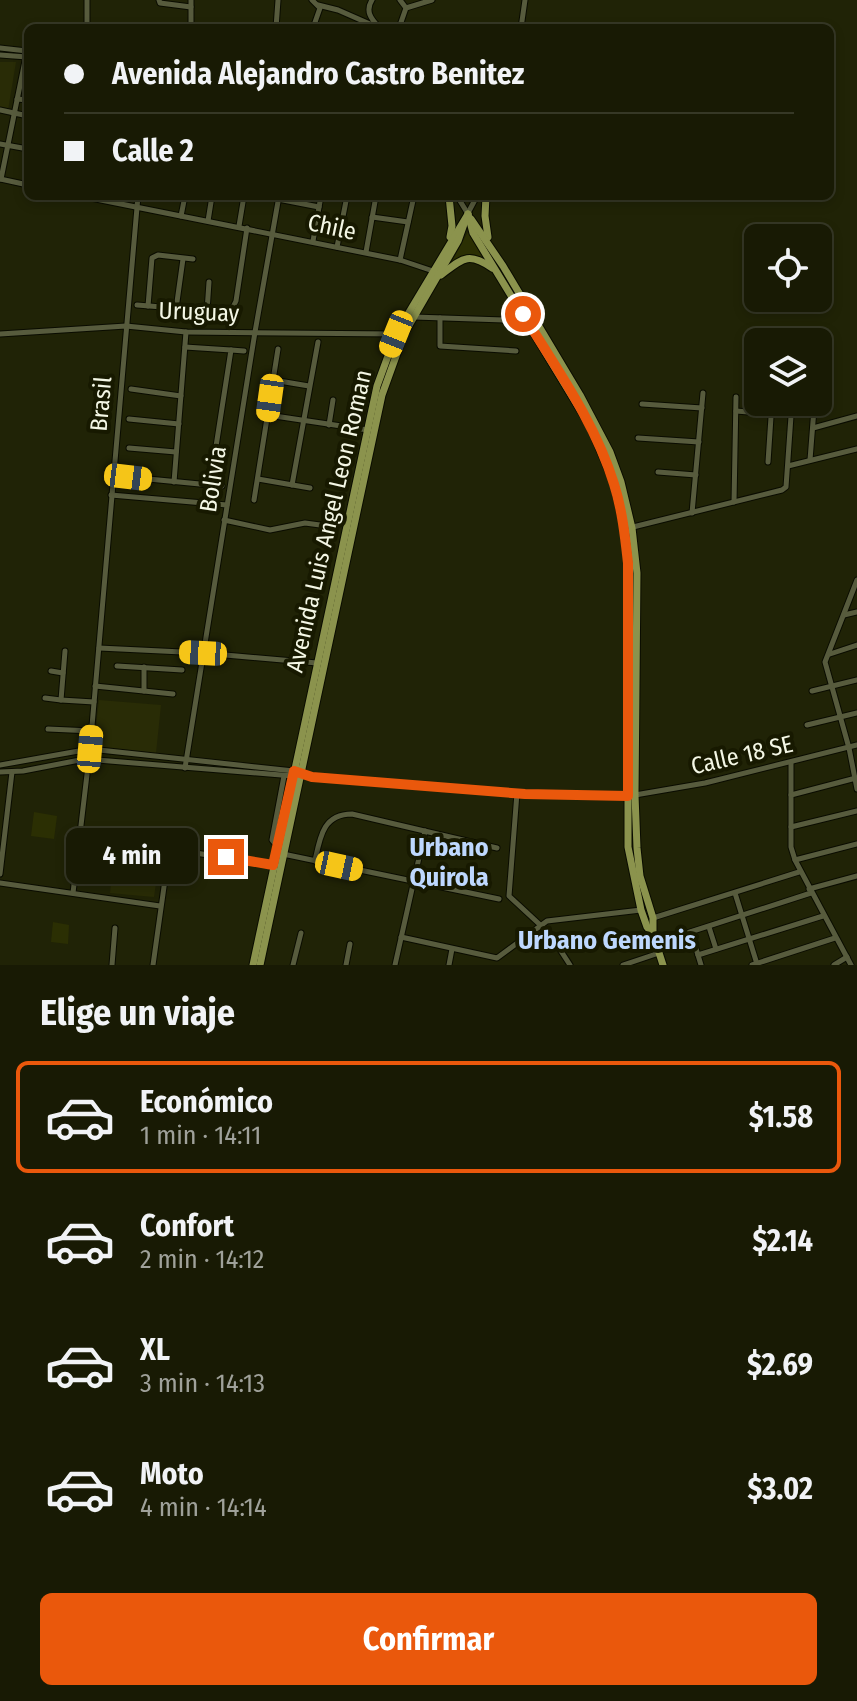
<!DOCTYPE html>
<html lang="es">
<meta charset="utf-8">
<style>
body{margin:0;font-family:"Fira Sans Condensed",sans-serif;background:#21230e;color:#f1f3f6;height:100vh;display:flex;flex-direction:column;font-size:30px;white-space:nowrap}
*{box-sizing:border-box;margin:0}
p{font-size:26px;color:#9fa19a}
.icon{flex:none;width:44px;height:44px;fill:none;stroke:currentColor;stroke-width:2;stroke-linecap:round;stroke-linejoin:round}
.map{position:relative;height:965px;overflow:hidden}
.sheet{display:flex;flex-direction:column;background:#181a04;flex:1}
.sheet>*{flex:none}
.top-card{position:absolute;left:24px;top:24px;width:810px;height:176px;border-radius:12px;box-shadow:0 4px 12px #0003,0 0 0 2px #363826;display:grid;align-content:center;height:176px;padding:0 40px;background:#181a04}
.controls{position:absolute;left:744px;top:224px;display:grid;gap:16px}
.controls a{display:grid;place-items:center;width:88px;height:88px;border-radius:12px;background:#181a04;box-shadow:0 4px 12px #0003,0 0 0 2px #363826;font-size:40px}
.end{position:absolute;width:36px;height:36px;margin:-18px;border:10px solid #ea580c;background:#fff;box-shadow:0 0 0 4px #fff}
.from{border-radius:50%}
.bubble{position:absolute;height:56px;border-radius:12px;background:#181a04;box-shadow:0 4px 12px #0003,0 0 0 2px #363826;font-size:26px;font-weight:700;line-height:56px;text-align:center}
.car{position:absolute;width:24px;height:48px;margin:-24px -12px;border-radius:10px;box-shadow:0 0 6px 2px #0007;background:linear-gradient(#f5c518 24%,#345 0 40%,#f5c518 0 76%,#345 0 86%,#f5c518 0)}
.top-card b{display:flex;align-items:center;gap:28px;height:76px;font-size:30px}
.top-card b+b{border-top:2px solid #363826}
.top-card i{width:20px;height:20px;background:#f1f3f6}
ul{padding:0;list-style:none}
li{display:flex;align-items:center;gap:24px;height:112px;margin:0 16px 12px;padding:0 24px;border:4px solid transparent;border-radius:12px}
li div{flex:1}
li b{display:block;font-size:30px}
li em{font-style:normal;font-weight:700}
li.on{border-color:#ea580c}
li>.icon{width:72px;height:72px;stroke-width:1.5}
h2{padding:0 40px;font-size:36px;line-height:96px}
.button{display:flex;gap:16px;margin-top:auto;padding:16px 40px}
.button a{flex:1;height:92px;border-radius:12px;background:#ea580c;color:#fff;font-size:32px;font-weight:700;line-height:92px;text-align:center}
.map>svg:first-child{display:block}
.built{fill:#292c06}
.green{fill:#2b2f03}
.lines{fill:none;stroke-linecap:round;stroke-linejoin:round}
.minor-casing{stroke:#0a0c00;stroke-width:7}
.major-casing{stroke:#0a0c00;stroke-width:9}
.minor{stroke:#575b3d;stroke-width:5}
.major{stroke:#8b934d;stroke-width:7}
.route{stroke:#ea580c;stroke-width:10}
.labels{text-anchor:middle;stroke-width:8;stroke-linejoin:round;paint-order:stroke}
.street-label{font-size:24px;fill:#f4f7e5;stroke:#171900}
.neighbourhood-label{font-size:26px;font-weight:bold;fill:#bed8fe;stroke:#171900}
</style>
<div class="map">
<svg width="857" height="965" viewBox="0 0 857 965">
<rect width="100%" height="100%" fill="#202306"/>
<g class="built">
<path d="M0,62H16L8,110L0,108Z"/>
<path d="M99,700L161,705L156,753L94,747Z"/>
<path d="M115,848L160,855L154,897L110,893Z"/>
</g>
<g class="green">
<path d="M469,230L489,262L481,258L450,265Z"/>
<path d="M34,812L57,816L54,839L31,836Z"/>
<path d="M53,922L69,925L68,944L51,942Z"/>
</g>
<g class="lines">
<g class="minor-casing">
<g id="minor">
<path d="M159,0L160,3L191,7"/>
<path d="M191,0V28"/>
<path d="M312,0L320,8L313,28"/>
<path d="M372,0C365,11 371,19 379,27"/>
<path d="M400,0L406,8"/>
<path d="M318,5L338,10L379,28"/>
<path d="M87,28V0"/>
<path d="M276,28L278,0"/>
<path d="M346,28V27"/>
<path d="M399,28L406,8L432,0"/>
<path d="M521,28L525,0"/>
<path d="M0,48L27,51"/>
<path d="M0,55L27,57"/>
<path d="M17,99L28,100"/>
<path d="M0,110L28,116"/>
<path d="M0,144L28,149"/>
<path d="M0,179L28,185"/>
<path d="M1,179L27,51"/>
<path d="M81,196L400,260L433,271"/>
<path d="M457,196L468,214"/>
<path d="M278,199L319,207"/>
<path d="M468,213L477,196"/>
<path d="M181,216L185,196"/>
<path d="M372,217L408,222"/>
<path d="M208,221L212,196"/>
<path d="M239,226L244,196"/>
<path d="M313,241L321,196"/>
<path d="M337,247L347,196"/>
<path d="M366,252L376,196"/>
<path d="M400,260L414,196"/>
<path d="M137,305L224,312L232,309L236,301L247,228"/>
<path d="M148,306L152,258L158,255L193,259"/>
<path d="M176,309L183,259"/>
<path d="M207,311L209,282"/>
<path d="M414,317L504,320"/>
<path d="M440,318V346L516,351"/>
<path d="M0,334L126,326L186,332L396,334"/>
<path d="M231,350L244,351"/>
<path d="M273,380L309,386"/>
<path d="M131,389L181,396"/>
<path d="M642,404L702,408"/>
<path d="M736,411L772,414"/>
<path d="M268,415L368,430"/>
<path d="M129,419L179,424"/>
<path d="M329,425L333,400"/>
<path d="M813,428L857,416"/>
<path d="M638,438L699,442"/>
<path d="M129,448L176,452"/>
<path d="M810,460L814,409"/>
<path d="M768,462L772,402"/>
<path d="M788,466L857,449"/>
<path d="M658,472L696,475"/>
<path d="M128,477L210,485L231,350L185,347"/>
<path d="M258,479L310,488"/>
<path d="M174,482L186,332"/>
<path d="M210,485L222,486"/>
<path d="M292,485L318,342"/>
<path d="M111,495L227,505"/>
<path d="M254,500L278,349"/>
<path d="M734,502L736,397"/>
<path d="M692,513L703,393"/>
<path d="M224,520L270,530L305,523L320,525L350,515"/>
<path d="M629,528L782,490L786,487L792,402"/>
<path d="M857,580L825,662L849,748L857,789"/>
<path d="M844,615L857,612"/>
<path d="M99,648L203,653L317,663"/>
<path d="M65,651L61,700L94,702"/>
<path d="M830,654L857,645"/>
<path d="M117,666L182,670"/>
<path d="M51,671L63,673"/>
<path d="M95,686L173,694"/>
<path d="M144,691V667"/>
<path d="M812,691L857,680"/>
<path d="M45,698L61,700"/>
<path d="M807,725L857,713"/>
<path d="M48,729L92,731"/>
<path d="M791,762V847L795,860L851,965"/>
<path d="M0,765L90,749L294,771L312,777L525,794L635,795L705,783L857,745"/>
<path d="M185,768L255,332L279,196"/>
<path d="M0,772L23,771L85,759L293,776"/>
<path d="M517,793L509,896L550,934L570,965"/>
<path d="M791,795L856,778"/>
<path d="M791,827L857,811"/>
<path d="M79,835L273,865"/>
<path d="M277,846L272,840L284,776"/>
<path d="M283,854L499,899"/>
<path d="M795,860L857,844"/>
<path d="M315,861C320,837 323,814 352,814L497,848"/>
<path d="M0,874L12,772"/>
<path d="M0,883L160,906"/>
<path d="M809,889L857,876"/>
<path d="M73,893L90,749L138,196"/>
<path d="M735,893L757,964"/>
<path d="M653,918L799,872"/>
<path d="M709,927L716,949"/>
<path d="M691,932L701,965"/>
<path d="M401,937L497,958L547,921L641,910"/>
<path d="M656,943L811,893"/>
<path d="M698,955L823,916"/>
<path d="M112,965L115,928"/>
<path d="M153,965L172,830"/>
<path d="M293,965L301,933"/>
<path d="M346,965L350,944"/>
<path d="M395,965L425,831"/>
<path d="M449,965L452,949"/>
<path d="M623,965L659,953"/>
<path d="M752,965L835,938"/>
<path d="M834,965L847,957"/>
</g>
</g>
<g class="major-casing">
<g id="major">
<path d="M449,196L452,226L450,237"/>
<path d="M486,196L485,216L488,237"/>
<path d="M468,214L473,233L590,426L614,483L624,527L628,563V847L641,910L647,927L653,934L663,965"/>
<path d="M471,219L503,266L580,395L610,452L621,482L632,528L637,573L635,795L637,848L640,876L653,918V934"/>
<path d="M441,275C462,259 468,251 492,268"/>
<path d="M253,965L377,386L396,334L468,214"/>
<path d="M260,965L382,395L404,334L458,241L464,224"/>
</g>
</g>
<use href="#minor" class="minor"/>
<use href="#major" class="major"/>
</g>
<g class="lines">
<path class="route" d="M226,857L273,865L294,771L312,777L525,794L628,796V563C625,536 622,509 614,484C595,422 556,368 523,314"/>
</g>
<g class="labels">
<g class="street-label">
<text transform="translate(332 227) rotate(12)" y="8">Chile</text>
<text transform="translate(199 312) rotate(2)" y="8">Uruguay</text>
<text transform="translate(101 404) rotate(-85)" y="8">Brasil</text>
<text transform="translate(213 479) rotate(-81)" y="8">Bolivia</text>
<text transform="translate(329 521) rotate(-77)" y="8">Avenida Luis Angel Leon Roman</text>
<text transform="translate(742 755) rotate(-13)" y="8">Calle 18 SE</text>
</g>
<g class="neighbourhood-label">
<text x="449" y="856">Urbano<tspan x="449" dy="30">Quirola</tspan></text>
<text x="607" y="949">Urbano Gemenis</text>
</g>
</g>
</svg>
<div class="controls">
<a><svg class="icon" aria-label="locate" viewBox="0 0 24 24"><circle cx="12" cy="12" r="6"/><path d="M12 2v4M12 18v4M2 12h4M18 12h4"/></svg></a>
<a><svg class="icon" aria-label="layers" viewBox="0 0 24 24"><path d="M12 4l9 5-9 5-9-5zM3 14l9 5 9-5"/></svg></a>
</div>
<i class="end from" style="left:523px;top:314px"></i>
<i class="end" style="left:226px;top:857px"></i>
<div class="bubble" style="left:66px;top:828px;width:132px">4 min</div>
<i class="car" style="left:396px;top:334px;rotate:202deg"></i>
<i class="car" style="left:270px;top:398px;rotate:188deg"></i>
<i class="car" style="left:128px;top:477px;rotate:97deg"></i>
<i class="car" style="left:203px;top:653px;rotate:273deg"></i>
<i class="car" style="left:90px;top:749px;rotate:5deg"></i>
<i class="car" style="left:339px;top:866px;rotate:102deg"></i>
<div class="top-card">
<b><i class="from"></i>Avenida Alejandro Castro Benitez</b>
<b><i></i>Calle 2</b>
</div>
</div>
<section class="sheet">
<h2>Elige un viaje</h2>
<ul>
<li class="on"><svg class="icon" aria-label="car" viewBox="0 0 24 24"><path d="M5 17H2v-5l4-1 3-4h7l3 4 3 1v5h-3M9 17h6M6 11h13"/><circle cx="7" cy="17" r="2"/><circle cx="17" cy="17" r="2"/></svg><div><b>Económico</b><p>1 min · 14:11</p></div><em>$1.58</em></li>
<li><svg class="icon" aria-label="car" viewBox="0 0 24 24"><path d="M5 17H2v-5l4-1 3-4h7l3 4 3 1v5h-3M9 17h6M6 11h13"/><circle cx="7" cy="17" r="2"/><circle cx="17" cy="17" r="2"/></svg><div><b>Confort</b><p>2 min · 14:12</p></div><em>$2.14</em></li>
<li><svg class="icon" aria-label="car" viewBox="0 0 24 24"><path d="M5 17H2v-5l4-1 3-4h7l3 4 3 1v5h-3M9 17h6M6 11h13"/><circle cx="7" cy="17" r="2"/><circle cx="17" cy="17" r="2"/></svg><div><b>XL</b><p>3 min · 14:13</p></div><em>$2.69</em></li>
<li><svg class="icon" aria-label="car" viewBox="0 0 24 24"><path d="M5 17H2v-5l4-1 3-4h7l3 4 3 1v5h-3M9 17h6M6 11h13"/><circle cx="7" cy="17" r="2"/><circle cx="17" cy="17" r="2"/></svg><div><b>Moto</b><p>4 min · 14:14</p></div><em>$3.02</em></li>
</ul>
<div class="button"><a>Confirmar</a></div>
</section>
